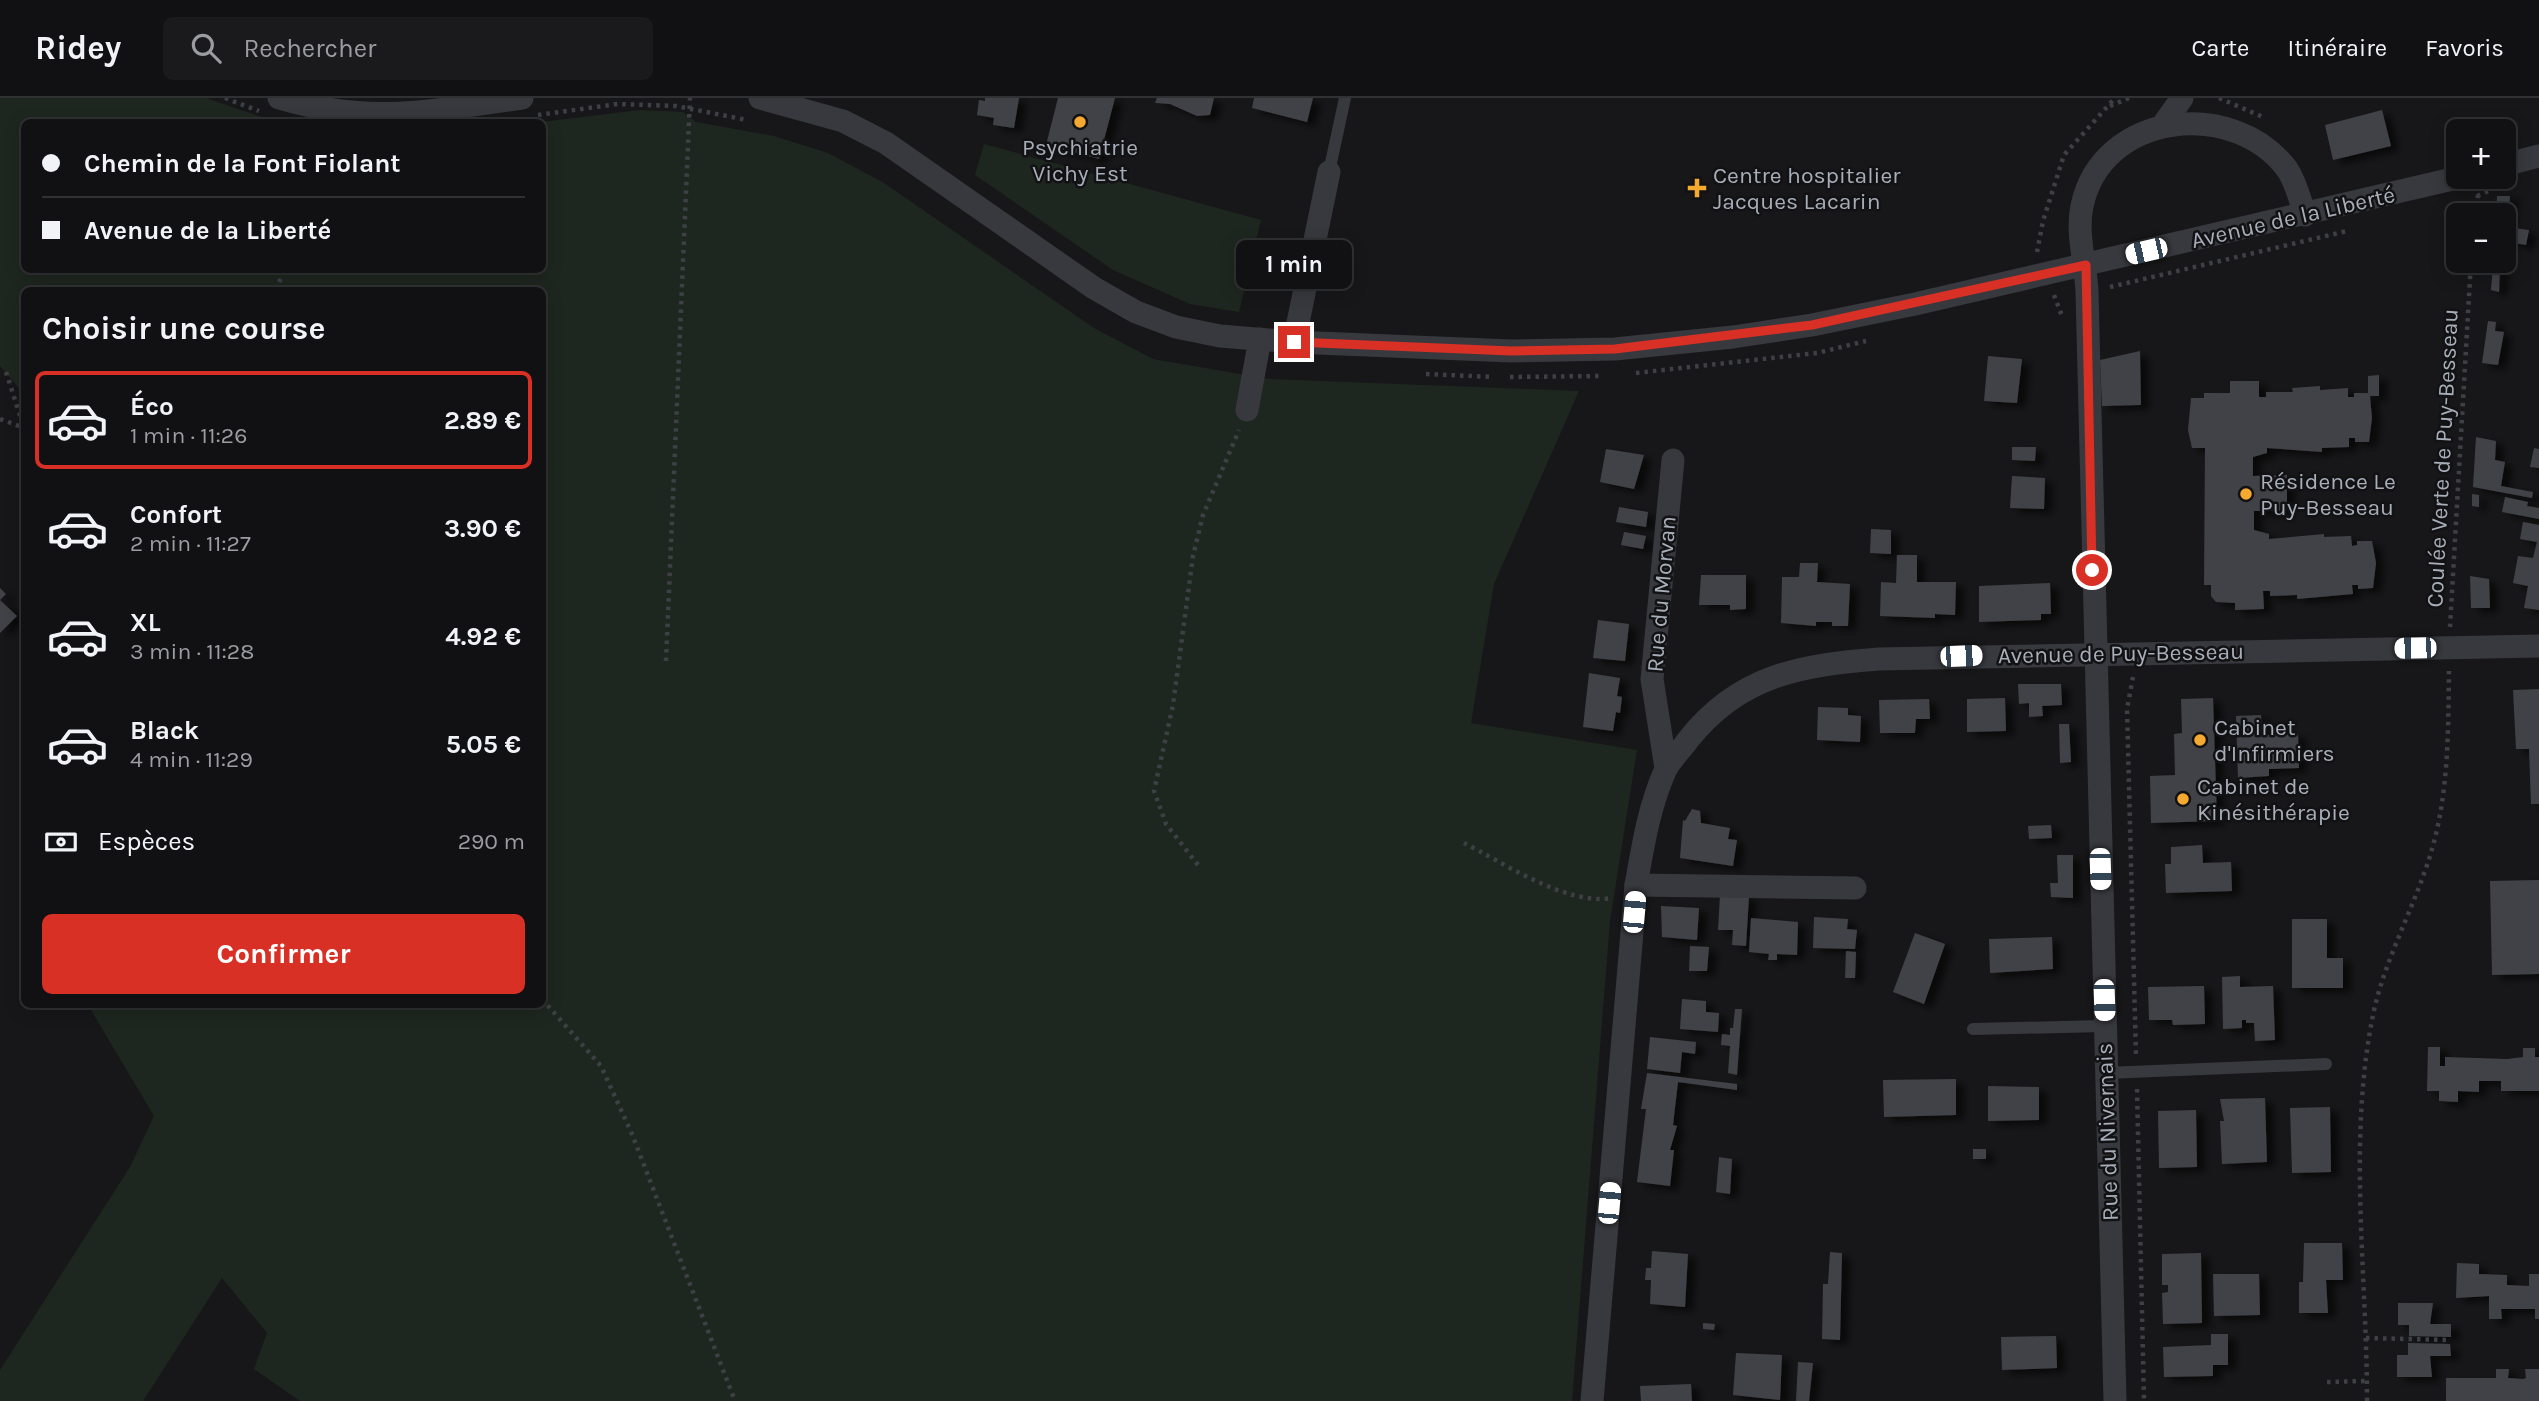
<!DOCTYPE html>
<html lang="fr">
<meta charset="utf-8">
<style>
body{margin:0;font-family:Karla,sans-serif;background:#1a1a1c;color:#f1f3f6;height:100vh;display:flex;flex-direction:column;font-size:26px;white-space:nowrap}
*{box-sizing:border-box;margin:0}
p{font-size:23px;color:#9c9da0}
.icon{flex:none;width:38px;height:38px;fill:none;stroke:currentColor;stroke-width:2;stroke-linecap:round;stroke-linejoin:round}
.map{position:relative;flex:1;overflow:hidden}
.details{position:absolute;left:21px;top:189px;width:525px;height:721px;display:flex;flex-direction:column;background:#111113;border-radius:10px;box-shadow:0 4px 18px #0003,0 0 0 2px #303133}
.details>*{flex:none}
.banner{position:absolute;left:21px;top:21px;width:525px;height:154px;border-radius:10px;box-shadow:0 4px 18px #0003,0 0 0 2px #303133;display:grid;align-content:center;height:154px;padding:0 21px;background:#111113}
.controls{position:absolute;left:2446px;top:21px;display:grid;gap:14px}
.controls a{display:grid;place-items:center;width:70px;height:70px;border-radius:10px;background:#111113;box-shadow:0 4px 18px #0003,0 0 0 2px #303133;font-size:35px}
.end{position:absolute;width:32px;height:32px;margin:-16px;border:9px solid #d93025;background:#fff;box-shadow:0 0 0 4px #fff}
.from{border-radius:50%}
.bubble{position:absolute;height:49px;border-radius:10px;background:#111113;box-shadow:0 4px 18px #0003,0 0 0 2px #303133;font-size:23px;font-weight:700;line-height:49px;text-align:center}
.car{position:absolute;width:21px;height:42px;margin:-21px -10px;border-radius:9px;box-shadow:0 0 5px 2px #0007;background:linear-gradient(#fff 24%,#345 0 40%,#fff 0 76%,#345 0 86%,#fff 0)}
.banner b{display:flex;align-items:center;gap:24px;height:66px;font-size:26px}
.banner b+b{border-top:2px solid #303133}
.banner i{width:18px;height:18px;background:#f1f3f6}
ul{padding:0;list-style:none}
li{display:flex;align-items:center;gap:21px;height:98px;margin:0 14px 10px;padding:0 7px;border:4px solid transparent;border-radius:10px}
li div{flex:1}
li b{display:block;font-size:26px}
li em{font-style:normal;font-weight:700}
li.active{border-color:#d93025}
li>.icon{width:63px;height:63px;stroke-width:1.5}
h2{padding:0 21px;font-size:32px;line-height:84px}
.pay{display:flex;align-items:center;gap:18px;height:77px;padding:0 21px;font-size:26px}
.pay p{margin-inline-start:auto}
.button{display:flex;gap:14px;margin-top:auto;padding:14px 21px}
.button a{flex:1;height:80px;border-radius:10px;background:#d93025;color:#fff;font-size:28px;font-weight:700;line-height:80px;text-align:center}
header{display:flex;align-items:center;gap:42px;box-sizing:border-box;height:98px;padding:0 35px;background:#111113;border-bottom:2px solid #303133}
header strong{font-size:33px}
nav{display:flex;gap:38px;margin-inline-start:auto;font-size:24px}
.search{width:490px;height:63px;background:#1a1a1c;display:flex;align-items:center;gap:18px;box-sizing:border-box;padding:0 24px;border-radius:10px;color:#9c9da0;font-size:26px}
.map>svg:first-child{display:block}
.green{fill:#1e271f}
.building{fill:#414246;filter:url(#shadow)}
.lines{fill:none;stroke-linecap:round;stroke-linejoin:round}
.path{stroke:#3e4045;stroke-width:4.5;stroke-dasharray:3.5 5;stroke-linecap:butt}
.service{stroke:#38393e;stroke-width:12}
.minor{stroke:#38393e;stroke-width:23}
.route{stroke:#d93025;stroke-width:9}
.poi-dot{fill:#f6a931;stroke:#121214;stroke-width:2.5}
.labels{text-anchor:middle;stroke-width:5;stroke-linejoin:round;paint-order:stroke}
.poi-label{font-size:23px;fill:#a8aeb9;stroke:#121214;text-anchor:start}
.street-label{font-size:23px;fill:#a8aeb9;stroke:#121214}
</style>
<header>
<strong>Ridey</strong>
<div class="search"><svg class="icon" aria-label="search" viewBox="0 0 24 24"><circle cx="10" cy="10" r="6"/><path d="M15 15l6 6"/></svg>Rechercher</div>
<nav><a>Carte</a><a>Itinéraire</a><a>Favoris</a></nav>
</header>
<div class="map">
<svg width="2539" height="1303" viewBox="0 0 2539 1303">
<defs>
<filter id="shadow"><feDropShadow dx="8" dy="4.5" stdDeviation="3.5" flood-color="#0009"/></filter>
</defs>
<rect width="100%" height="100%" fill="#171719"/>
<g class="green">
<path d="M0,0H206L277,24H24V172H542V24L639,12L683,14L696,24L774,38L828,55L884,85L1094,230L1153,261L1269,281L1579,293L1494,486L1471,625L1637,652L1610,823L1572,1303H300L254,1271L267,1235L222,1180L143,1303H0V1272L130,1069L154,1018L88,907L542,906V192H24V296L0,268Z"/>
<path d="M984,46L1261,122L1239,214L1190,206L1113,172L975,77Z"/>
</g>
<g class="building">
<path d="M985,0H1019L1014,30L993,27L994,20L977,17L979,2L985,3Z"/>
<path d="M1058,0H1115L1099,61L1046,47Z"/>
<path d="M1157,0H1214L1210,17L1197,18L1170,6L1155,5Z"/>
<path d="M1254,0H1313L1307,24L1252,10Z"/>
<path d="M2382,12L2391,48L2333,62L2325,27Z"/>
<path d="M2497,98H2510L2508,122L2504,121V117H2496Z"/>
<path d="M2513,130L2529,132L2526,147L2510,144Z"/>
<path d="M2493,166L2500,167L2499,194L2491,192Z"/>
<path d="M2488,223L2496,224L2495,233L2504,234L2498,267L2482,265Z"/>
<path d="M2140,253L2141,307L2102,308L2100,262Z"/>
<path d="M1988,258L2022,261L2017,305L1984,303Z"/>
<path d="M2379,277V298H2370L2372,320L2369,344H2355V340H2349V349L2322,350V354L2267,350V355L2253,359V378L2287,377V413H2254V432L2269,436V441L2324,436V439L2351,438L2352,448L2357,447V443H2372L2376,465L2373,490L2358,491V487H2352L2353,496L2297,501V497L2270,498V493H2263L2264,511L2235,512V505L2216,504L2211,498V487H2204L2205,350H2192L2188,332L2191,300H2204V295H2230V283H2259V299H2266V294H2293L2292,290L2320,288V292L2348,290V299H2354V295H2368V278Z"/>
<path d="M2476,339L2496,343L2495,362L2505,364L2501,388L2533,394L2532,400L2473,389Z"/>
<path d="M2012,349H2036L2035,363L2012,362Z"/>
<path d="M2534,350L2539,351V370L2530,369Z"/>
<path d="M1606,351L1644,357L1634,391L1600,384Z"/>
<path d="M2012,378L2045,380L2044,411L2010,410Z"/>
<path d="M2472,396L2479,397V409L2472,408Z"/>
<path d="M2505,399L2528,404L2527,408L2539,410V421L2502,414Z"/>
<path d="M1619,409L1648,414L1646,429L1616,424Z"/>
<path d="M2523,424L2539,427V512L2524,510L2528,488L2513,485L2518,458L2533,460L2537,444L2520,441Z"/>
<path d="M1871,431L1891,432V456L1870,455Z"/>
<path d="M1624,434L1646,438L1643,451L1621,447Z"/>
<path d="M1897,457H1917V484H1956L1955,517L1935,516V520L1880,518L1881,484L1896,485Z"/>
<path d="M1800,465H1818L1817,484L1850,486L1848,528H1832V524H1816V528L1781,525L1782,479H1799Z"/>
<path d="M1701,477H1746V511L1730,512V507H1699Z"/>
<path d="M2470,478L2489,481L2490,510H2471Z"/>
<path d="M2050,485L2051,516H2041V522L1979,524V488Z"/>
<path d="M0,490L6,496L0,502L17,518L0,535Z"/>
<path d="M1598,522L1629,526L1625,563L1593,560Z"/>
<path d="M1589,575L1620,580L1617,598L1622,599L1620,615L1616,614L1613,633L1583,629Z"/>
<path d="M2018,586H2061L2062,607L2042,608L2043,618L2029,619V605L2019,606Z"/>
<path d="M2539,591V706H2531L2529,651H2516L2513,592Z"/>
<path d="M2005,600L2006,633L1967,634V601Z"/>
<path d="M2213,600L2217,723L2151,725L2150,678L2175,677L2174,636L2182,635L2181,601Z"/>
<path d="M1929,601L1930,621H1916L1915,635H1880L1879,602Z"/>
<path d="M1818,609L1848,610V617L1861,618L1860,644L1817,642Z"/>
<path d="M2261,617L2262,637L2298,636L2299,670L2269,671V678L2238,680L2236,618Z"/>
<path d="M2059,626H2069L2071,664L2060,665Z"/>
<path d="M1692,711L1700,713L1701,725L1730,730L1728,741L1737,742L1733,768L1680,760L1683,722L1685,723Z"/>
<path d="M2051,727L2052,740L2029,741L2028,728Z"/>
<path d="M2202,747L2203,765L2231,764L2232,793L2166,795L2165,766H2171V749Z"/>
<path d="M2057,757H2073V800L2051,799L2050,785H2058Z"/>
<path d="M2539,782V876L2492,877L2490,783Z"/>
<path d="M1720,797L1749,798L1746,848L1732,847L1733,832H1718Z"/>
<path d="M1661,808L1699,810L1697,842L1662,839Z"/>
<path d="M1814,819L1848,821L1847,831L1857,832L1855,851L1813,850Z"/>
<path d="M1751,820L1798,824L1797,857L1777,856V862H1768L1769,856L1749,854Z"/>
<path d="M2292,821H2327V860H2343V890H2292Z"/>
<path d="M1915,835L1945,846L1924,906L1893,894Z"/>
<path d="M2052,839L2053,871L1990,875L1989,841Z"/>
<path d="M1690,848L1709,849L1707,873H1689Z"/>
<path d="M1846,853L1856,854L1855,880H1845Z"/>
<path d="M2240,878V889L2273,888L2275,942L2255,943L2254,925H2246V922H2242V930L2223,931L2222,879Z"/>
<path d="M2204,888L2205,926L2173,927L2172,922H2149L2148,889Z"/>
<path d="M1682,901L1706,903V914L1719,915L1718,934L1680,931Z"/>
<path d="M1735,911H1742L1737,977L1728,975L1730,948L1721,947L1722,936L1730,937V930H1733Z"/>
<path d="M1650,939L1696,944L1695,956L1682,954L1680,975L1647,971Z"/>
<path d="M2428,949H2440V968H2445V959L2507,961L2523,959V950H2535V959H2539V993H2501V983H2479V994L2458,993V1004L2439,1003V993H2427Z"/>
<path d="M1647,975L1737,986V992L1678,984L1673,1027L1677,1028L1670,1052H1674L1670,1088L1637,1084L1646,1011H1641Z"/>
<path d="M1956,981V1017L1884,1019L1883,982Z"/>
<path d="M1988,988L2039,989V1022L1988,1023Z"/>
<path d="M2265,1000L2267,1064L2222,1066L2220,1023H2224L2220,1001Z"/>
<path d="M2330,1009L2331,1074L2292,1075L2290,1010Z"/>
<path d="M2196,1012L2197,1069L2159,1070L2158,1013Z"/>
<rect x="1973" y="1051" width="13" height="10"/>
<path d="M1719,1059L1732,1061L1730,1096L1716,1094Z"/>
<path d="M2304,1145H2342L2343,1182H2326L2328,1215H2299V1184H2303Z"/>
<path d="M1652,1153L1688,1156L1685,1209L1650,1206L1651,1182H1645L1646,1170H1651Z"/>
<path d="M1830,1154L1842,1155L1840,1242L1822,1241L1823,1186H1828Z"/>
<path d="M2201,1155L2202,1225L2163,1226L2162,1195L2168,1194V1187H2162V1156Z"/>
<path d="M2457,1165L2479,1166V1176L2507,1177V1187L2529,1188V1176H2539V1221H2535V1211H2501L2502,1221H2489V1198L2456,1200Z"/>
<path d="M2213,1176H2259L2260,1217L2214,1218Z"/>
<path d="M2398,1205H2433L2430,1226H2451V1239L2409,1238V1227H2398Z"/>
<path d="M1703,1225L1715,1226L1714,1232L1703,1231Z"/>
<path d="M2211,1236H2228V1267H2213V1278L2164,1279L2163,1249L2211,1247Z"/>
<path d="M2056,1238L2057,1270L2002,1272L2001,1239Z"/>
<path d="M2408,1245L2450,1246L2451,1258H2430L2432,1279H2397V1257H2408Z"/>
<path d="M1736,1255L1782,1257L1780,1302L1733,1297Z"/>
<path d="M1798,1264L1813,1265L1809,1303H1796Z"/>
<path d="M2496,1271H2509L2508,1280L2523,1281L2526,1280L2525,1271H2539V1303H2446V1280H2496Z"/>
<path d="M1691,1286L1692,1303H1641L1640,1288Z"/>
</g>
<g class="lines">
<g class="path">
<path d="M225,0L259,13"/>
<path d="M2219,0L2263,19"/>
<path d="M2110,8L2129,0"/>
<path d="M538,17L618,6L676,8L747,22"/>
<path d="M2477,98L2498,89"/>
<path d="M2475,117L2478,97"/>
<path d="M2037,154L2043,123L2064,57L2115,0"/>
<path d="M2110,189L2347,133"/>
<path d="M276,192L284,172"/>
<path d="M2054,197L2062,218"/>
<path d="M6,274L24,330"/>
<path d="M1636,275L1817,255L1866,243"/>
<path d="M1426,276L1494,279"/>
<path d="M1510,279L1603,278"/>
<path d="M0,321L24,330"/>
<path d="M2450,529L2471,163"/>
<path d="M666,563L690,0"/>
<path d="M2133,579L2127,611L2136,958"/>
<path d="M1464,745C1502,764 1567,808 1611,800"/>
<path d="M1198,767L1166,726L1154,693L1173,607L1193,458L1203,417L1239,332"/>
<path d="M542,901L601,968L632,1036L735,1303"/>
<path d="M2137,991L2144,1303"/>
<path d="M2366,1240L2451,1242"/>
<path d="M2327,1284L2367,1283"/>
<path d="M2367,1303C2367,1176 2348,1047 2372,922C2382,868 2410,818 2427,767C2449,703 2448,639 2449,573"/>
</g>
<g class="service">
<path d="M1329,74L1345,0"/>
<path d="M1973,931L2104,928"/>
<path d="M2106,975L2326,966"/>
</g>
<g class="minor">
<path d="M279,0C371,27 430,13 522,0"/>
<path d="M760,0L843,23L886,45L1094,190L1136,214L1176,229L1220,238L1294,244L1511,253L1615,251L1733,239L1812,227L1915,206L2461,79"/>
<path d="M2165,24L2182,0"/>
<path d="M2504,67L2539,58"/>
<path d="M1294,244L1329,74"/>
<path d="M1247,312L1260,241"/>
<path d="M1666,670L1652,581L1673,362"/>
<path d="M1636,787L1855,790"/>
<path d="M1592,1303L1636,787C1643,748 1649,709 1665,673C1670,662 1681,652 1688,642C1739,577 1801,567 1879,561L2539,548"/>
<path d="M2115,1303L2087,194C2086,166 2076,136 2082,108C2102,13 2234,0 2287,71C2296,84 2300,102 2305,117"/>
</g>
</g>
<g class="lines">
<path class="route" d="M1294,244L1511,253L1615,251L1812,227L2086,167L2092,472"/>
</g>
<g class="poi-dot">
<circle cx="1080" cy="24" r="7"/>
<path d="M1693.5 79.5h7v7h7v7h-7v7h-7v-7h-7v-7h7z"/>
<circle cx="2246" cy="396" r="7"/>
<circle cx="2200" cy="642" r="7"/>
<circle cx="2183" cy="701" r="7"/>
</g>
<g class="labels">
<g class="poi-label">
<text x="1080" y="57" text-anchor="middle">Psychiatrie<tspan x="1080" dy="26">Vichy Est</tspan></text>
<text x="1713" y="85">Centre hospitalier<tspan x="1713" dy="26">Jacques Lacarin</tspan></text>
<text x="2260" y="391">Résidence Le<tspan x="2260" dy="26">Puy-Besseau</tspan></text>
<text x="2214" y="637">Cabinet<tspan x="2214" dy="26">d'Infirmiers</tspan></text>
<text x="2197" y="696">Cabinet de<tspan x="2197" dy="26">Kinésithérapie</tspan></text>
</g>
<g class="street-label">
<text transform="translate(2293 119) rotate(-13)" y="8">Avenue de la Liberté</text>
<text transform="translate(2442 360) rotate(-87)" y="8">Coulée Verte de Puy-Besseau</text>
<text transform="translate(1661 496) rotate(-85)" y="8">Rue du Morvan</text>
<text transform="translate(2121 555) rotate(-1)" y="8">Avenue de Puy-Besseau</text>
<text transform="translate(2107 1034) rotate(-92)" y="8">Rue du Nivernais</text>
</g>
</g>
</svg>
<div class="controls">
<a>+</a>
<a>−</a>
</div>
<i class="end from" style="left:2092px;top:472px"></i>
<i class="end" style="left:1294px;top:244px"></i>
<div class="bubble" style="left:1236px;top:142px;width:116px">1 min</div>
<i class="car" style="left:2146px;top:153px;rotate:257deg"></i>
<i class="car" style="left:2415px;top:550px;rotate:269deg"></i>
<i class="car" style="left:1961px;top:558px;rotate:88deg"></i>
<i class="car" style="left:2100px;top:771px;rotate:178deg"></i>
<i class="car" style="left:1634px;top:814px;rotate:5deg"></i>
<i class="car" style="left:2104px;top:902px;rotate:178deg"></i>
<i class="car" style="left:1609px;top:1105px;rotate:5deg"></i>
<div class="banner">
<b><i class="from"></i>Chemin de la Font Fiolant</b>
<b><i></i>Avenue de la Liberté</b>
</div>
<section class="details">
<h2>Choisir une course</h2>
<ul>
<li class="active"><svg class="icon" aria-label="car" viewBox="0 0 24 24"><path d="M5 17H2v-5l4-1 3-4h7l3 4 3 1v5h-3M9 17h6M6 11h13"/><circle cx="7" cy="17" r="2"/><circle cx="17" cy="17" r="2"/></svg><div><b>Éco</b><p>1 min · 11:26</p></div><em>2.89 €</em></li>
<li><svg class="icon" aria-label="car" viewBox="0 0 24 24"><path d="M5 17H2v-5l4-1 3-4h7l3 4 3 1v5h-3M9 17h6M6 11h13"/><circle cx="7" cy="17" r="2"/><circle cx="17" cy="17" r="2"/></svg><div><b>Confort</b><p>2 min · 11:27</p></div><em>3.90 €</em></li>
<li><svg class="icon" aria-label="car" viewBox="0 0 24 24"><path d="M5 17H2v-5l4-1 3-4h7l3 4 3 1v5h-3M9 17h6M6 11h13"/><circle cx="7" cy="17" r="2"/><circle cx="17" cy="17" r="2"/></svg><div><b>XL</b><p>3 min · 11:28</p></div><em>4.92 €</em></li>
<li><svg class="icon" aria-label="car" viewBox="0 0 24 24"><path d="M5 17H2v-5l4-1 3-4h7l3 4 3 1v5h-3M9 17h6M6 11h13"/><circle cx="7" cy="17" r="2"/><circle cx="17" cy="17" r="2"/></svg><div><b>Black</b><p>4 min · 11:29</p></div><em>5.05 €</em></li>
</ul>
<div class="pay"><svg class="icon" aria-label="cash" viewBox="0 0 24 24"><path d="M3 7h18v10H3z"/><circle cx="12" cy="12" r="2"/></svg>Espèces<p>290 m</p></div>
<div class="button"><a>Confirmer</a></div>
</section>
</div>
